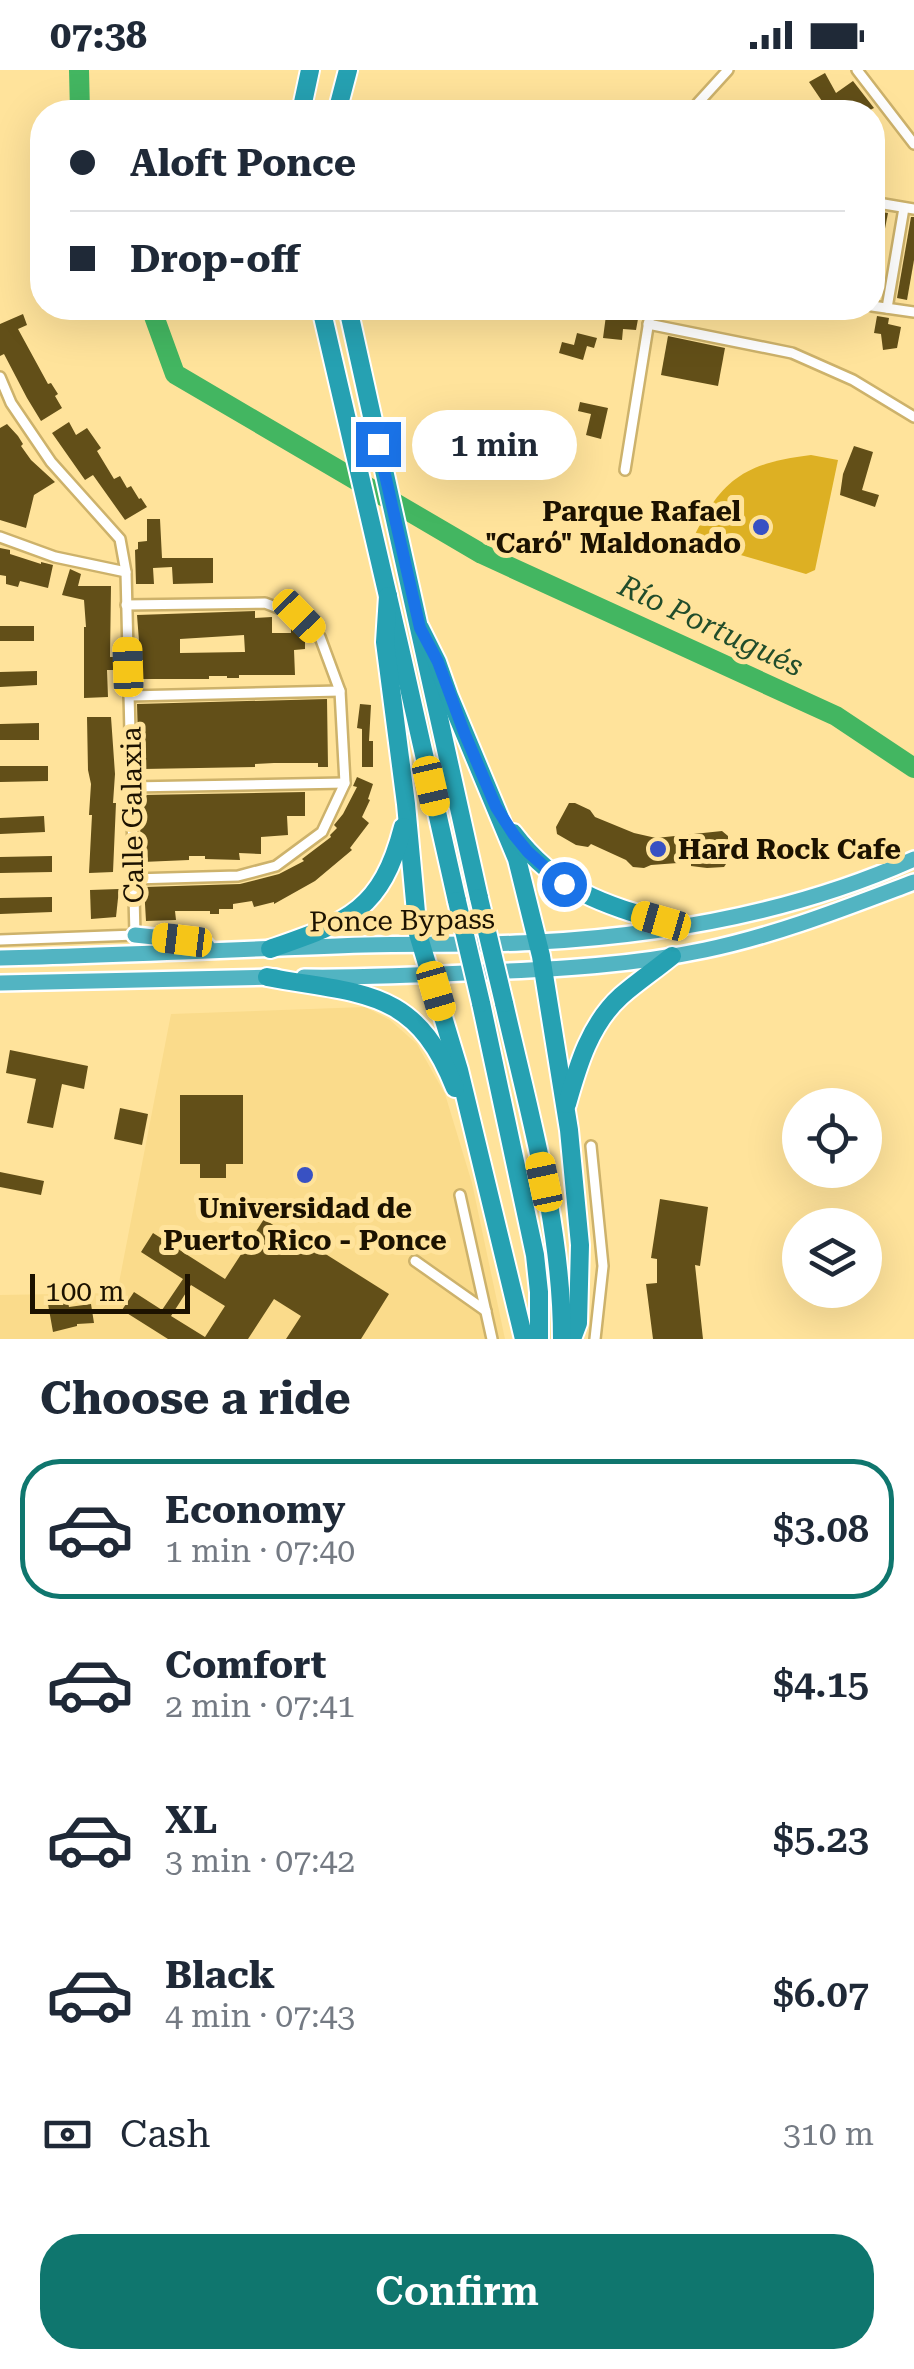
<!DOCTYPE html>
<meta charset="utf-8">
<style>
body{margin:0;font-family:"Roboto Serif",serif;background:#f6f6f7;color:#1f2937;height:100vh;display:flex;flex-direction:column;font-size:38px;white-space:nowrap}
*{box-sizing:border-box;margin:0}
p{font-size:32px;color:#747a83}
.icon{flex:none;width:55px;height:55px;fill:none;stroke:currentColor;stroke-width:2;stroke-linecap:round;stroke-linejoin:round}
.map{position:relative;height:1269px;overflow:hidden}
.drawer{display:flex;flex-direction:column;background:#fff;flex:1}
.drawer>*{flex:none}
.guide{position:absolute;left:30px;top:30px;width:855px;height:220px;border-radius:40px;box-shadow:0 10px 40px #0002;display:grid;align-content:center;height:220px;padding:0 40px;background:#fff}
.buttons{position:absolute;left:782px;top:1018px;display:grid;gap:20px}
.buttons a{display:grid;place-items:center;width:100px;height:100px;border-radius:50%;background:#fff;box-shadow:0 10px 40px #0002;font-size:50px}
.scale{position:absolute;left:30px;bottom:25px;width:160px;box-sizing:border-box;padding-left:10px;border:5px solid #1c1200;border-top:0;font-size:28px;line-height:35px;white-space:nowrap;color:#1c1200;-webkit-text-stroke:8px #ffe39b;paint-order:stroke}
.end{position:absolute;width:45px;height:45px;margin:-22px;border:12px solid #1a73e8;background:#fff;box-shadow:0 0 0 5px #fff}
.from{border-radius:50%}
.bubble{position:absolute;height:70px;border-radius:35px;background:#fff;box-shadow:0 10px 40px #0002;font-size:32px;font-weight:600;line-height:70px;text-align:center}
.car{position:absolute;width:30px;height:60px;margin:-30px -15px;border-radius:12px;box-shadow:0 0 8px 2px #0007;background:linear-gradient(#f5c518 24%,#345 0 40%,#f5c518 0 76%,#345 0 86%,#f5c518 0)}
.guide b{display:flex;align-items:center;gap:35px;height:95px;font-size:38px}
.guide b+b{border-top:2px solid #e0e1e3}
.guide i{width:25px;height:25px;background:#1f2937}
ul{padding:0;list-style:none}
li{display:flex;align-items:center;gap:30px;height:140px;margin:0 20px 15px;padding:0 20px;border:5px solid transparent;border-radius:40px}
li div{flex:1}
li b{display:block;font-size:38px}
li em{font-style:normal;font-weight:600}
li.on{border-color:#0f766e}
li>.icon{width:90px;height:90px;stroke-width:1.5}
h2{padding:0 40px;font-size:45px;line-height:120px}
.pay{display:flex;align-items:center;gap:25px;height:110px;padding:0 40px;font-size:38px}
.pay p{margin-inline-start:auto}
.cta{display:flex;gap:20px;margin-top:auto;padding:20px 40px}
.cta a{flex:1;height:115px;border-radius:40px;background:#0f766e;color:#fff;font-size:40px;font-weight:600;line-height:115px;text-align:center}
.status{display:flex;justify-content:space-between;align-items:center;height:70px;padding:0 50px;background:#fff;direction:ltr}
.status svg{height:28px;fill:currentColor}
.map>svg:first-child{display:block}
.built{fill:#fadb8b}
.green{fill:#ddb023}
.lines{fill:none;stroke-linecap:round;stroke-linejoin:round}
.river{stroke:#43b661;stroke-width:20}
.building{fill:#624f18;fill-rule:evenodd}
.minor-casing{stroke:#cdb26b;stroke-width:14}
.trunk-casing{stroke:#fff;stroke-width:20}
.motorway-casing{stroke:#fff;stroke-width:22}
.minor{stroke:#fff;stroke-width:9}
.trunk{stroke:#52b4c2;stroke-width:15}
.motorway{stroke:#26a1b2;stroke-width:18}
.motorway-bridge-casing{stroke:#fff;stroke-width:22;stroke-linecap:butt}
.motorway-bridge{stroke:#26a1b2;stroke-width:18}
.route{stroke:#1a73e8;stroke-width:12}
.poi-dot{fill:#3851c3;stroke:#ffe39b;stroke-width:4}
.labels{text-anchor:middle;stroke-width:10;stroke-linejoin:round;paint-order:stroke}
.poi-label{font-size:28px;font-weight:bold;fill:#1c1200;stroke:#ffe39b;text-anchor:end}
.street-label{font-size:28px;fill:#1c1200;stroke:#ffe39b}
.water-label{font-size:30px;font-style:italic;fill:#214d2b;stroke:#ffe39b}
</style>
<div class="status"><b>07:38</b><svg viewBox="0 0 49 12"><path d="M0 12V9h3v3zM5 12V6h3v6zM10 12V3h3v9zM15 12V0h3v12zM26 1h20v11H26zM47 4h2v5h-2z"/></svg></div>
<div class="map">
<svg width="914" height="1269" viewBox="0 0 914 1269">
<rect width="100%" height="100%" fill="#ffe39b"/>
<path class="built" d="M365,937L390,950L417,974L445,1024L472,1113L505,1269H0V1225L117,1223L171,944Z"/>
<path class="green" d="M811,385L838,390L815,500L806,504L692,471C720,409 745,393 811,385Z"/>
<g class="lines">
<g class="river">
<path d="M79,0L80,42"/>
<path d="M151,238L175,304L482,484L836,646L914,698"/>
</g>
</g>
<g class="building">
<path d="M825,3L836,23L853,11L874,38L866,42H849L838,32L828,40L809,12Z"/>
<path d="M875,141L888,143L876,205L872,204Z"/>
<path d="M911,147H914V190L907,230L897,228Z"/>
<path d="M607,238H640L636,260L623,259L622,270L603,268Z"/>
<path d="M23,244L27,255L18,259L48,314L51,313L58,324L55,326L62,338L41,351L27,328L4,284L0,286V254Z"/>
<path d="M877,246L889,248L888,254L901,257L897,278L883,280L881,264L874,263Z"/>
<path d="M577,263L597,268L594,278L587,276L583,290L559,283L562,272L574,275Z"/>
<path d="M668,266L725,278L718,316L661,305Z"/>
<path d="M580,332L608,338L601,369L586,365L591,344L578,341Z"/>
<path d="M69,352L76,365L87,358L101,378L97,381L114,409L120,406L127,418L131,416L139,429L141,428L147,437L125,450L93,405L85,410L52,363Z"/>
<path d="M7,354L18,366L23,374L21,376L31,390L55,412L34,425L26,458L0,450V358Z"/>
<path d="M854,376L873,382L862,420L879,425L875,437L840,425L843,404Z"/>
<path d="M147,449H160L162,488H213V513L173,514L172,497L153,498L154,514H136L135,480L138,479V472L147,471Z"/>
<path d="M0,478L10,480V484L41,494V492L53,495L48,518L20,511L18,517L6,514V506L0,505Z"/>
<path d="M70,499L81,504L78,516H111L110,587H113V600H107L108,627L84,628V557H86L84,530L62,525Z"/>
<path d="M255,541V548L272,547V563H291V553L301,560V566H305V579L294,580L295,605H239V608H227V606H209V609H137L136,584H140L137,545ZM244,565L245,582H243L180,583V569Z"/>
<rect x="0" y="556" width="34" height="15"/>
<path d="M37,601V615L0,617V602Z"/>
<path d="M327,629L328,697H318V693H274L255,694V697L143,699L141,669H138L137,634Z"/>
<path d="M360,634L371,635L369,671H373V697H362V659L357,658Z"/>
<path d="M87,647H111L115,704L113,733H116L113,802L89,803L92,745H89L91,714L88,700Z"/>
<path d="M39,653V670H0V654Z"/>
<path d="M0,696H48V711L0,712Z"/>
<path d="M357,707L373,714L368,729L370,730L362,747L369,753L350,778L352,780L315,811L274,834V832L254,837L252,831L233,834V839H219V844H210V841H175L176,850L146,851L144,817L240,814L279,804L304,791L302,789L331,767L330,765L337,758L334,755L343,744L357,717L353,716Z"/>
<path d="M305,722V746H287L288,765L261,767V784L239,783L240,790L205,789V786H189V790L142,792L140,756H143L142,725Z"/>
<path d="M569,733H575L590,740L595,747L634,763L656,768L722,761L728,766V791L724,797L707,798L691,796V792L651,795L644,798L633,797L626,790L591,774L588,777L576,775L557,764L556,757Z"/>
<path d="M44,746L45,762L0,764V748Z"/>
<path d="M52,786V802L0,803V787Z"/>
<path d="M119,819L116,847L91,849L90,820Z"/>
<path d="M52,827V842L0,844V828Z"/>
<path d="M10,980L88,996L84,1019L62,1014L53,1058L27,1053L36,1009L6,1003Z"/>
<path d="M180,1025H243V1094H226V1108H200V1094H180Z"/>
<path d="M120,1038L148,1044L142,1075L114,1069Z"/>
<path d="M0,1102L44,1111L41,1125L0,1117Z"/>
<path d="M660,1129L708,1137L700,1196L695,1195L703,1269H653L646,1214L657,1213V1189L651,1188Z"/>
<path d="M264,1149L287,1164L289,1161L389,1224L361,1269H286L301,1246L274,1229L248,1269H168L122,1240L134,1222L162,1240L183,1209L141,1182L153,1163L225,1209ZM191,1215L225,1236L205,1267L171,1246Z"/>
<path d="M68,1232L69,1237L91,1234L94,1253L77,1254V1256L53,1262L48,1234Z"/>
</g>
<g class="lines">
<g class="minor-casing">
<g id="minor">
<path d="M857,0L914,74"/>
<path d="M693,42L698,33L728,0"/>
<path d="M872,132L914,139"/>
<path d="M872,236L914,242"/>
<path d="M887,238L904,138"/>
<path d="M648,254L792,283L853,310L914,347"/>
<path d="M0,307L11,333L51,392L120,469L126,502L135,865L0,870"/>
<path d="M625,400L651,238"/>
<path d="M0,467L55,487L126,502"/>
<path d="M126,535L265,533L299,546L320,567L340,621L345,713L322,762L276,796L238,806L133,809"/>
<path d="M129,626L340,621"/>
<path d="M131,717L345,713"/>
<path d="M591,1076L603,1196L595,1269"/>
<path d="M460,1125L492,1269"/>
<path d="M415,1191L486,1241"/>
</g>
</g>
<g class="trunk-casing">
<g id="trunk">
<path d="M135,865L182,870L207,876"/>
<path d="M0,888C121,885 243,879 364,875C422,873 480,876 538,872C667,865 796,842 914,789"/>
<path d="M304,907C365,908 425,905 486,902C559,899 634,895 705,880C777,865 845,838 914,812"/>
<path d="M0,913L276,907"/>
</g>
</g>
<g class="motorway-casing">
<g id="motorway">
<path d="M301,42L310,0"/>
<path d="M337,42L348,0"/>
<path d="M321,238L400,578L457,831"/>
<path d="M348,238L479,828"/>
<path d="M388,526L385,572L406,734L418,864L459,1000L524,1269"/>
<path d="M420,558L437,592L449,626L517,789L541,886L569,1060L580,1175L578,1253L572,1269"/>
<path d="M513,763C560,825 610,836 681,857"/>
<path d="M270,879C347,852 381,842 403,757"/>
<path d="M267,907C360,925 415,916 455,1018"/>
<path d="M481,933L535,1185L539,1222V1269"/>
<path d="M504,933C529,1043 562,1155 562,1269"/>
<path d="M567,1034C578,995 590,954 621,926C637,912 655,900 672,886"/>
</g>
</g>
<use href="#minor" class="minor"/>
<use href="#trunk" class="trunk"/>
<use href="#motorway" class="motorway"/>
<g class="motorway-bridge-casing">
<g id="motorway-bridge">
<path d="M479,828L504,933"/>
<path d="M457,831L481,933"/>
</g>
</g>
<use href="#motorway-bridge" class="motorway-bridge"/>
</g>
<g class="lines">
<path class="route" d="M378,374L420,558L438,592L464,662L496,737L514,765L528,782L564,814"/>
</g>
<g class="poi-dot">
<circle cx="761" cy="457" r="10"/>
<circle cx="658" cy="779" r="10"/>
<circle cx="305" cy="1105" r="10"/>
</g>
<g class="labels">
<g class="poi-label">
<text x="741" y="451">Parque Rafael<tspan x="741" dy="32">"Caró" Maldonado</tspan></text>
<text x="678" y="789" text-anchor="start">Hard Rock Cafe</text>
<text x="305" y="1148" text-anchor="middle">Universidad de<tspan x="305" dy="32">Puerto Rico - Ponce</tspan></text>
</g>
<g class="street-label">
<text transform="translate(132 745) rotate(-91)" y="10">Calle Galaxia</text>
<text transform="translate(402 850) rotate(-1)" y="10">Ponce Bypass</text>
</g>
<g class="water-label">
<text transform="translate(711 556) rotate(25)" y="10">Río Portugués</text>
</g>
</g>
</svg>
<div class="buttons">
<a><svg class="icon" aria-label="locate" viewBox="0 0 24 24"><circle cx="12" cy="12" r="6"/><path d="M12 2v4M12 18v4M2 12h4M18 12h4"/></svg></a>
<a><svg class="icon" aria-label="layers" viewBox="0 0 24 24"><path d="M12 4l9 5-9 5-9-5zM3 14l9 5 9-5"/></svg></a>
</div>
<div class="scale">100 m</div>
<i class="end from" style="left:564px;top:814px"></i>
<i class="end" style="left:378px;top:374px"></i>
<div class="bubble" style="left:412px;top:340px;width:165px">1 min</div>
<i class="car" style="left:299px;top:546px;rotate:136deg"></i>
<i class="car" style="left:128px;top:597px;rotate:358deg"></i>
<i class="car" style="left:431px;top:716px;rotate:167deg"></i>
<i class="car" style="left:661px;top:851px;rotate:286deg"></i>
<i class="car" style="left:182px;top:870px;rotate:277deg"></i>
<i class="car" style="left:436px;top:921px;rotate:164deg"></i>
<i class="car" style="left:544px;top:1112px;rotate:348deg"></i>
<div class="guide">
<b><i class="from"></i>Aloft Ponce</b>
<b><i></i>Drop-off</b>
</div>
</div>
<section class="drawer">
<h2>Choose a ride</h2>
<ul>
<li class="on"><svg class="icon" aria-label="car" viewBox="0 0 24 24"><path d="M5 17H2v-5l4-1 3-4h7l3 4 3 1v5h-3M9 17h6M6 11h13"/><circle cx="7" cy="17" r="2"/><circle cx="17" cy="17" r="2"/></svg><div><b>Economy</b><p>1 min · 07:40</p></div><em>$3.08</em></li>
<li><svg class="icon" aria-label="car" viewBox="0 0 24 24"><path d="M5 17H2v-5l4-1 3-4h7l3 4 3 1v5h-3M9 17h6M6 11h13"/><circle cx="7" cy="17" r="2"/><circle cx="17" cy="17" r="2"/></svg><div><b>Comfort</b><p>2 min · 07:41</p></div><em>$4.15</em></li>
<li><svg class="icon" aria-label="car" viewBox="0 0 24 24"><path d="M5 17H2v-5l4-1 3-4h7l3 4 3 1v5h-3M9 17h6M6 11h13"/><circle cx="7" cy="17" r="2"/><circle cx="17" cy="17" r="2"/></svg><div><b>XL</b><p>3 min · 07:42</p></div><em>$5.23</em></li>
<li><svg class="icon" aria-label="car" viewBox="0 0 24 24"><path d="M5 17H2v-5l4-1 3-4h7l3 4 3 1v5h-3M9 17h6M6 11h13"/><circle cx="7" cy="17" r="2"/><circle cx="17" cy="17" r="2"/></svg><div><b>Black</b><p>4 min · 07:43</p></div><em>$6.07</em></li>
</ul>
<div class="pay"><svg class="icon" aria-label="cash" viewBox="0 0 24 24"><path d="M3 7h18v10H3z"/><circle cx="12" cy="12" r="2"/></svg>Cash<p>310 m</p></div>
<div class="cta"><a>Confirm</a></div>
</section>
